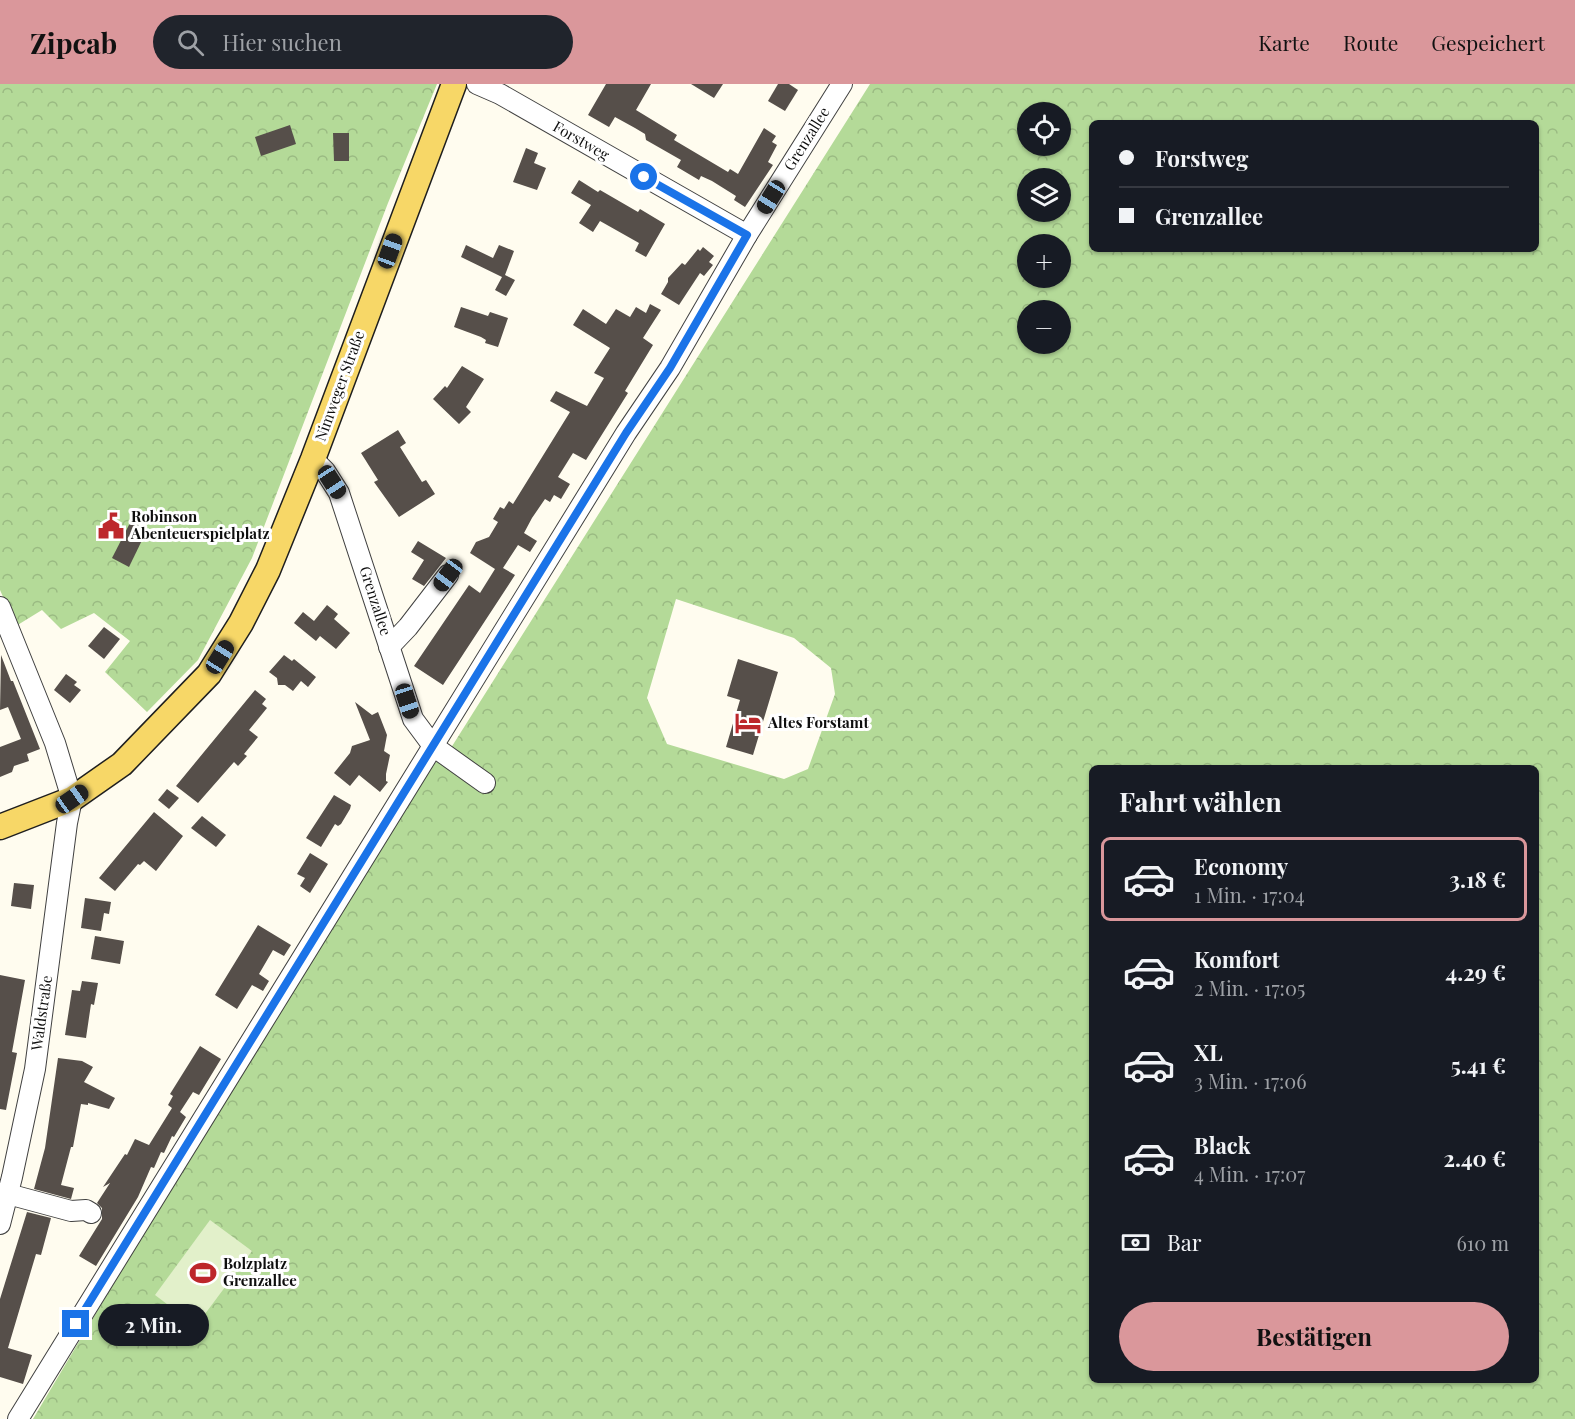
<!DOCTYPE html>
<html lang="de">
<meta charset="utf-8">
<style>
body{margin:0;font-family:"Playfair Display",serif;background:#20242c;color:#f1f3f6;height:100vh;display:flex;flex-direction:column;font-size:22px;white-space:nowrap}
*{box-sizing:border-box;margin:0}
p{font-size:20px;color:#9ea1a6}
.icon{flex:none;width:33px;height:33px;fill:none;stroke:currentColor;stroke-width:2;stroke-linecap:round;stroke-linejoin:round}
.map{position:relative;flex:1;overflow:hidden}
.side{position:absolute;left:1089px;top:681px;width:450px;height:618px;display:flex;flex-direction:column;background:#171b24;border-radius:9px;box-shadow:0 2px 4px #0004}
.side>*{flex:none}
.top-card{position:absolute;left:1089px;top:36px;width:450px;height:132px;border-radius:9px;box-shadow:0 2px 4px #0004;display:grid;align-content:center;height:132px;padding:0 30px;background:#171b24}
.fabs{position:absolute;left:1017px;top:18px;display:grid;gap:12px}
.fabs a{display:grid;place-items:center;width:54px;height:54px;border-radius:50%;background:#171b24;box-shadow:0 2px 4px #0004;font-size:30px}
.end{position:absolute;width:27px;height:27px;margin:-14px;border:8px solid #1a73e8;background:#fff;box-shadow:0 0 0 3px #fff}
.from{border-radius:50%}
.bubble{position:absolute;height:42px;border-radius:21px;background:#171b24;box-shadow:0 2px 4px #0004;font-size:20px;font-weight:700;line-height:42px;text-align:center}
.car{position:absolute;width:18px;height:36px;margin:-18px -9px;border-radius:8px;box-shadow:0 0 4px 2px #0007;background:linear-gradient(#222 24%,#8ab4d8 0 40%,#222 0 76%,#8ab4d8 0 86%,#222 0)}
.top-card b{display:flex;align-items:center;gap:21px;height:57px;font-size:22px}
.top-card b+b{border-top:2px solid #363941}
.top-card i{width:15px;height:15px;background:#f1f3f6}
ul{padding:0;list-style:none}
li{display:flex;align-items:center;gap:18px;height:84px;margin:0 12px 9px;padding:0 18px;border:3px solid transparent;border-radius:9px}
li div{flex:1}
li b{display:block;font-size:22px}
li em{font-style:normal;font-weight:700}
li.on{border-color:#da979b}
li>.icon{width:54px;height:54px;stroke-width:1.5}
h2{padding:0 30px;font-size:27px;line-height:72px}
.pay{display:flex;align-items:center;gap:15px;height:66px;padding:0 30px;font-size:22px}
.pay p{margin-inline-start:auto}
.button{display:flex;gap:12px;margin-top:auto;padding:12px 30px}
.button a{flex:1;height:69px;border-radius:36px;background:#da979b;color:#111;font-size:24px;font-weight:700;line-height:69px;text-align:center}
header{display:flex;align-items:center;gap:36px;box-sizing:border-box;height:84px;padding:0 30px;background:#da979b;color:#111}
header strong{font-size:28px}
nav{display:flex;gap:33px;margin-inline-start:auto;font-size:21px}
.search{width:420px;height:54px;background:#20242c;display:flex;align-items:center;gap:15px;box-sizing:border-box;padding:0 21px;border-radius:33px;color:#9ea1a6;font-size:22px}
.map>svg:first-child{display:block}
.forest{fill:url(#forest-crowns);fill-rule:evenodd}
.pitch{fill:#e2f0ca}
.building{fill:#564f4a}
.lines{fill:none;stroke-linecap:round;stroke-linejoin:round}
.minor-casing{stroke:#414141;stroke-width:22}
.major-casing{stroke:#1f1f1f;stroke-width:27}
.minor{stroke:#fff;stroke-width:20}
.major{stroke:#f7d767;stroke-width:24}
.route{stroke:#1a73e8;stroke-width:8}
.labels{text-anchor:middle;stroke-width:6;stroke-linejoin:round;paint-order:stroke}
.street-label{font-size:15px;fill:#0e0e0e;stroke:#fff}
.poi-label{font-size:15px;font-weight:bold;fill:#0e0e0e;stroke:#fff;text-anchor:start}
</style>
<header>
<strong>Zipcab</strong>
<div class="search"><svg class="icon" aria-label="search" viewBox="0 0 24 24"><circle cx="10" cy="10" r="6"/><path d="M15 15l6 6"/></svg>Hier suchen</div>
<nav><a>Karte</a><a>Route</a><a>Gespeichert</a></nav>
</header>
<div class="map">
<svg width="1575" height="1335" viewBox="0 0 1575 1335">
<defs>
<pattern id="forest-crowns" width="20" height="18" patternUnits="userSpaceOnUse" patternTransform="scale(1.5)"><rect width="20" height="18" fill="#b4da98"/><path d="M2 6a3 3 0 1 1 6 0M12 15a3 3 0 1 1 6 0" fill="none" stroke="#9aba82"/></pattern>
</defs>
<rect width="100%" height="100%" fill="#fffcef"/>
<g class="forest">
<path d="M0,0H437L388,119L252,474L198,576L147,628L105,588L130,557L94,529L61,545L42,526L16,542L0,506Z"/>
<path d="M870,0H1575V1335H33L410,701L449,667ZM1028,28H1060V62H1028ZM1092,39H1536V165H1092ZM1028,94H1060V128H1028ZM1028,160H1060V194H1028ZM1028,226H1060V260H1028ZM676,515L794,554L831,584L835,610L808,685L784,695L667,660L647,614ZM1092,684H1536V1296H1092Z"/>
</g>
<path class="pitch" d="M210,1136L252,1167L196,1242L155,1211Z"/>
<g class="building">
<path d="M606,0H651L636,26L677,51L674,56L728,88L730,85L738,90L764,44L776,52L772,58L777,61L768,78L773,81L745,123L734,116L736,112L712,97L701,92L699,96L677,83L681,76L646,56L645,50L635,44L615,33L609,43L588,31Z"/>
<path d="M691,0H723L714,14Z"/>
<path d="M778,0H789L798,6L785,27L768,17Z"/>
<path d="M290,41L296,60L261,72L255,53Z"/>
<path d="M333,49H349V77H334Z"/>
<path d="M526,64L538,69L534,79L546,84L537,106L513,98Z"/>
<path d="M579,96L598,108L600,106L638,128L640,125L665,140L646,173L635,167L639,159L600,137L593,148L579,139L591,121L571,109Z"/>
<path d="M466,161L493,174L499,161L514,167L505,191L515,196L506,212L495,206L502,193L461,173Z"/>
<path d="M703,163L714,172L709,178L713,181L704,192L700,189L679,221L661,210L668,198V194L682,179L685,181L698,165L700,167Z"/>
<path d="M650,220L661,226L643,254L653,261L625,307L628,309L586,376L573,369L558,393L570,400L561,415L554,411L550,418L545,415L532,434L524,449L537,457L530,468L518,461L503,484L515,491L443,601L414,582L469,501L480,509L495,485L470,469L476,458L489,453L498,438L493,435L500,423L504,425L509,417L513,420L570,328L550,317L556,307L587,322L604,294L594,289L610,264L573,241L583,225L606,240L616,225L630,233L636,223L646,229Z"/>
<path d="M461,223L488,232L490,228L508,234L498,263L485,259L486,256L481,253L454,243Z"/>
<path d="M462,282L484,295L466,323L471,328L459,340L433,315L445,302L447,304Z"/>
<path d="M398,346L406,359L400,363L422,398L426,396L435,410L399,433L374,398L378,396L361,369Z"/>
<path d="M131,437L147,446L129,483L112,474Z"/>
<path d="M418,457L446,474L424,502L412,495L424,476L411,468Z"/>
<path d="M327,521L338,530L334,535L350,549L336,565L320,552L316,557L294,539L303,528L314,537Z"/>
<path d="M104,543L120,555L104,575L88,562Z"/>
<path d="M1,571L11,597H13L40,665L27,670L29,677L14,682L12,688L0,693V663L21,655L8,623L0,626Z"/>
<path d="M284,571L292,577L294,575L316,593L308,603L301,597L293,607L285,601H278L277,594L269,588Z"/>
<path d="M738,575L778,588L753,671L726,663L740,616L727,612Z"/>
<path d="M66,590L77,598L74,601L81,606L70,619L54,606Z"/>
<path d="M255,606L266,615L262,620L267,624L249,646L258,653L244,670L247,672L238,682L234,678L198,719L176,702Z"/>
<path d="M355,618L372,631L378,628L387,651L384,667L390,671L386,690V697L388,698L380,708L359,691L350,702L334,689L350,669L352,662L370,656Z"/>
<path d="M167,705L179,714L169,725L158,716Z"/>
<path d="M334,711L351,721L350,725L341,740L338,742L335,740L321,763L306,754Z"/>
<path d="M154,728L183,752L156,787L144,777L140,781L138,780L115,807L99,794Z"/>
<path d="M202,732L226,751L216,763L191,744Z"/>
<path d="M310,769L328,780L310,809L300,802L305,794L297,790Z"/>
<path d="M14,799L34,801L31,825L11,822Z"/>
<path d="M85,814L111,818L109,830L104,829L101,847L81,844Z"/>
<path d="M258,841L291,861L284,872L273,866L259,890L269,897L263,907L252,901L237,925L215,911Z"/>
<path d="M95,852L124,857L120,880L91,875Z"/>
<path d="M0,891L25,896L12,968L17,969L6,1026L0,1025Z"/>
<path d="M82,897L98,899L94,921L91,920L86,954L65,951L72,906L80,907Z"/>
<path d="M200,962L221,975L199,1011L193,1008L180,1028L186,1033L174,1053L172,1052L164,1069L161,1068L154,1084L151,1083L138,1113L96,1182L79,1172L102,1135V1124L97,1119L110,1099L103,1103L125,1070L127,1071L135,1055L149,1061L172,1024L168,1021L173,1012L170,1010Z"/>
<path d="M58,974L82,977L93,983L84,998L115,1014L109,1025L88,1019V1021L81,1020L73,1063H71L61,1101L74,1104L71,1115L34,1105L45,1064Z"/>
<path d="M27,1128L51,1134L41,1171L36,1170L8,1264L32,1271L23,1300L0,1293V1215Z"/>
</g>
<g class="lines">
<g class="minor-casing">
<g id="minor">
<path d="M477,0L500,10L747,151"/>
<path d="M313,375L325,387L339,409L413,635L433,662L485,699"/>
<path d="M0,523L55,659L72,715L67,739L35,985L12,1093L0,1140"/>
<path d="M389,563L408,543L448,491"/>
<path d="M8,1110L71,1127L86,1126L91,1129"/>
<path d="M18,1335L626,349L670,284L747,151L842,0"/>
</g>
</g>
<g class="major-casing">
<path id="major" d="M0,743L72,715L122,680L209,590L241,539L268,486L313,375L454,0"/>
</g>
<use href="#minor" class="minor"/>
<use href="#major" class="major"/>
</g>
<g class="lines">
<path class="route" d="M76,1240L626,349L670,284L747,151L644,93"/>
</g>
<defs>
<g id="civic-bare" transform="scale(2.07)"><path d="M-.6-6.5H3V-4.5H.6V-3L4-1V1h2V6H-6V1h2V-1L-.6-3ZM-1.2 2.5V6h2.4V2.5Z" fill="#bd272b" stroke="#fff" stroke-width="2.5" paint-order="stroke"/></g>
<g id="hotel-bare" transform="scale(2.07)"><path d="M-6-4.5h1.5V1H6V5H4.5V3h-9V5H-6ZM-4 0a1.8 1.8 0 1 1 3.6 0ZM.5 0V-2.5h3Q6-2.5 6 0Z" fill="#bd272b" stroke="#fff" stroke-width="2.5" paint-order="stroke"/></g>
<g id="stadium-bare" transform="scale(2.07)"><path d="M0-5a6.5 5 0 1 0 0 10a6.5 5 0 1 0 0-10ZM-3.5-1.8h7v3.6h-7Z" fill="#bd272b" stroke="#fff" stroke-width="2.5" paint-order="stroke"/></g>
</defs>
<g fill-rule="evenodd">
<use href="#civic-bare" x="111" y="442"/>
<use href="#hotel-bare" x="748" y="639"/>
<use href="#stadium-bare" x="203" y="1189"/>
</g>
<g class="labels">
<g class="street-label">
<text transform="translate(807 55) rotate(-58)" y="5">Grenzallee</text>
<text transform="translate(581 57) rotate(30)" y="5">Forstweg</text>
<text transform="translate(340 302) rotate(-70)" y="5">Nimweger Straße</text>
<text transform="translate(375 517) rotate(72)" y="5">Grenzallee</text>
<text transform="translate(42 929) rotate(-82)" y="5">Waldstraße</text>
</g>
<g class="poi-label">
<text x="131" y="438">Robinson<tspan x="131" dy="17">Abenteuerspielplatz</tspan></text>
<text x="768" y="644">Altes Forstamt</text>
<text x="223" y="1185">Bolzplatz<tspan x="223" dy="17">Grenzallee</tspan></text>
</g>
</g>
</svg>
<div class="fabs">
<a><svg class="icon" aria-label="locate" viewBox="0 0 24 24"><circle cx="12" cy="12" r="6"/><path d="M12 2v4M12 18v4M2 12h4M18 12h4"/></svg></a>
<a><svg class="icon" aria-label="layers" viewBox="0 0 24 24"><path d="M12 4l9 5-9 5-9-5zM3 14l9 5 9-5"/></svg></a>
<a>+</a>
<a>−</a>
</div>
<i class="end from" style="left:644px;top:93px"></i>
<i class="end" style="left:76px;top:1240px"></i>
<div class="bubble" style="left:98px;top:1220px;width:111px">2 Min.</div>
<i class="car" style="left:771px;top:113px;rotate:212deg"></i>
<i class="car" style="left:390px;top:167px;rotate:20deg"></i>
<i class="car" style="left:332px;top:398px;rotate:147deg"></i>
<i class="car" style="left:448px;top:491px;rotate:217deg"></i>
<i class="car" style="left:220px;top:573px;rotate:32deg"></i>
<i class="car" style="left:407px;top:617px;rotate:162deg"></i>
<i class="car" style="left:72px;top:715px;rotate:55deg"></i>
<div class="top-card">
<b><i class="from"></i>Forstweg</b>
<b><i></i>Grenzallee</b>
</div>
<section class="side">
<h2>Fahrt wählen</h2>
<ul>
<li class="on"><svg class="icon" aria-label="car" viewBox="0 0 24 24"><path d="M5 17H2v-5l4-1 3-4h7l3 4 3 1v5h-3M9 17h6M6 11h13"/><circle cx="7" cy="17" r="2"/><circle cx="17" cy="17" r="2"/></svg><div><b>Economy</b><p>1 Min. · 17:04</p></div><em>3.18 €</em></li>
<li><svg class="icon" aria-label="car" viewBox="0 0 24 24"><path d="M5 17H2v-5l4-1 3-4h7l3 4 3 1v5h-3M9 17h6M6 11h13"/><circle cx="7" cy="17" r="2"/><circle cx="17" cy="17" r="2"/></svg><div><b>Komfort</b><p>2 Min. · 17:05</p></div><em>4.29 €</em></li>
<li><svg class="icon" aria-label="car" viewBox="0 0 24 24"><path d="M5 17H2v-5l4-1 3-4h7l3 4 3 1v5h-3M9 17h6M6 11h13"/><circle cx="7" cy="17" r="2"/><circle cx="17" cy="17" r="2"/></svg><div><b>XL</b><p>3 Min. · 17:06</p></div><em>5.41 €</em></li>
<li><svg class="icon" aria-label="car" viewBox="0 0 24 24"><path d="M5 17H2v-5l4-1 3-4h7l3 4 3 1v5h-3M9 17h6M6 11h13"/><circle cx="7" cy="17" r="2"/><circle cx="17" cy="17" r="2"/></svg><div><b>Black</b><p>4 Min. · 17:07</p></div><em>2.40 €</em></li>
</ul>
<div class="pay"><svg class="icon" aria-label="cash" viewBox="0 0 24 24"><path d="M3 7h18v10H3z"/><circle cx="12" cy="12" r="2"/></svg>Bar<p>610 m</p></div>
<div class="button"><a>Bestätigen</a></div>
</section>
</div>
